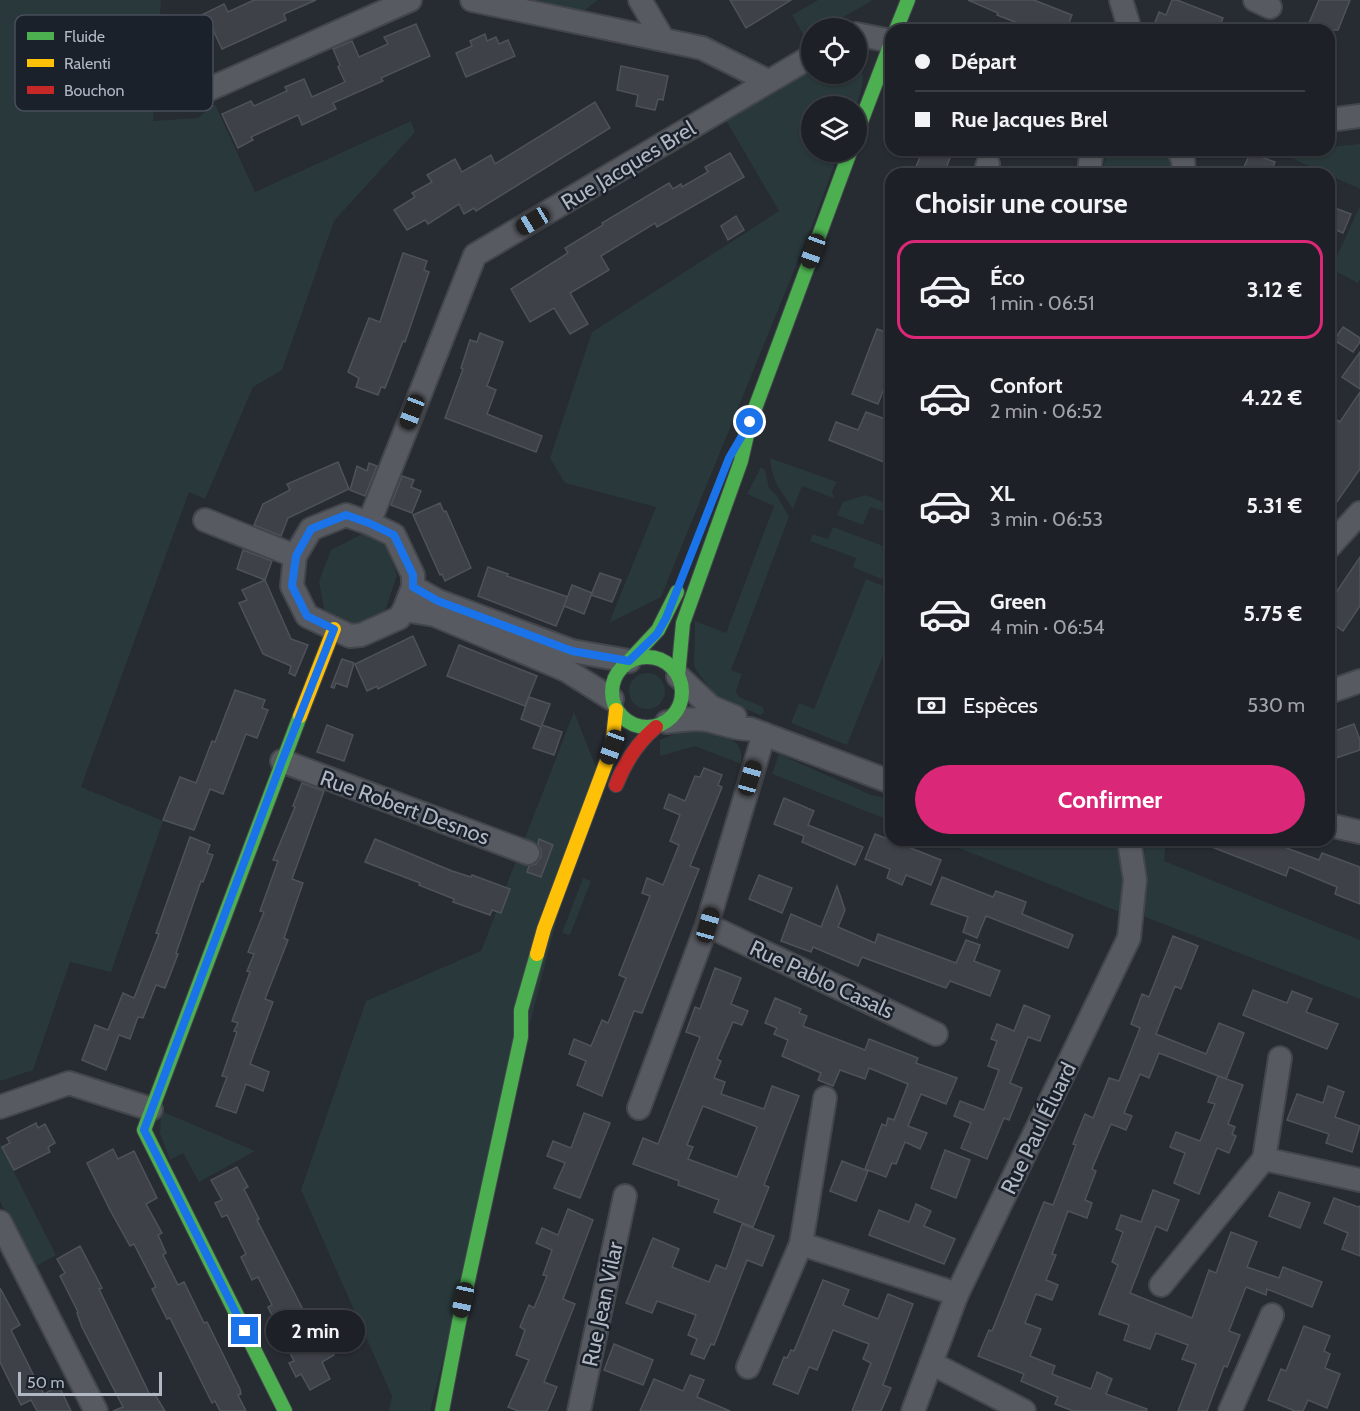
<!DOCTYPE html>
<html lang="fr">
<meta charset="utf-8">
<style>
body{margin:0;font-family:Cabin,sans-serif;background:#2a2d32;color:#f1f3f6;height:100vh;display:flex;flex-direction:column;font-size:22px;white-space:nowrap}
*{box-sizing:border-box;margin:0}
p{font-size:20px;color:#a0a3a7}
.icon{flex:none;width:33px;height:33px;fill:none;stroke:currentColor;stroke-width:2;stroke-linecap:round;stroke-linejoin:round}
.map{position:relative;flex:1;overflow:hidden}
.panel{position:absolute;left:885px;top:168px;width:450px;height:678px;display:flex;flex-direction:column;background:#1d2026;border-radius:18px;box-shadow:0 2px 4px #0004,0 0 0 2px #3b3e43}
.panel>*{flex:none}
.guide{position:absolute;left:885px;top:24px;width:450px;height:132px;border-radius:18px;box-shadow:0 2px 4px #0004,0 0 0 2px #3b3e43;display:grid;align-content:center;height:132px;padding:0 30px;background:#1d2026}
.buttons{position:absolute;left:801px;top:18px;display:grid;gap:12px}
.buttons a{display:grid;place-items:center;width:66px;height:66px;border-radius:50%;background:#1d2026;box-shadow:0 2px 4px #0004,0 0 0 2px #3b3e43;font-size:30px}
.scale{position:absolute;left:18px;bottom:15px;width:144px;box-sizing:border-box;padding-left:6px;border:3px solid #b1b7c3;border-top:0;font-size:16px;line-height:21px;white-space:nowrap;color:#b1b7c3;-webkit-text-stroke:4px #1b212b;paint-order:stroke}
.end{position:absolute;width:27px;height:27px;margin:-14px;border:8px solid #1a73e8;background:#fff;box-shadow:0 0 0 3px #fff}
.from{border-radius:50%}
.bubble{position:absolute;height:42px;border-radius:21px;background:#1d2026;box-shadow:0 2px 4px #0004,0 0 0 2px #3b3e43;font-size:20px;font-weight:700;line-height:42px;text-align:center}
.car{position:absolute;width:18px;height:36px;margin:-18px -9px;border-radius:8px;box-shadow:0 0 4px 2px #0007;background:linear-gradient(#222 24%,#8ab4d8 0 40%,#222 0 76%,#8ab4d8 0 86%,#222 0)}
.guide b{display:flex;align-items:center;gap:21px;height:57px;font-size:22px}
.guide b+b{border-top:2px solid #3b3e43}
.guide i{width:15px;height:15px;background:#f1f3f6}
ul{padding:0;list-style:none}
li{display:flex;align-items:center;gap:18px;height:99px;margin:0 12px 9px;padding:0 18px;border:3px solid transparent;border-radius:18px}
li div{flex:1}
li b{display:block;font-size:22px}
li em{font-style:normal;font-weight:700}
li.selected{border-color:#db2777}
li>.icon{width:54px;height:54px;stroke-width:1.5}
h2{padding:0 30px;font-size:27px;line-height:72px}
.pay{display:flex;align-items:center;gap:15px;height:66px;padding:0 30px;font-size:22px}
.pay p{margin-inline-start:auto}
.cta{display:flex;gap:12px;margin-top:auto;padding:12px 30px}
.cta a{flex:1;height:69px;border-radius:36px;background:#db2777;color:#fff;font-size:24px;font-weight:700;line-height:69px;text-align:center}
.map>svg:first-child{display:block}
.green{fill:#29383a}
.building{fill:#3e4147;stroke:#4e5259;stroke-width:1.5;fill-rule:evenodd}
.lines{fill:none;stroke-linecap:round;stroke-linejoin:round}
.street-casing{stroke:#43464b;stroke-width:26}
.fast-casing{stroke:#43464b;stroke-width:16}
.slow-casing{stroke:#43464b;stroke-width:16}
.jam-casing{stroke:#43464b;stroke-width:16}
.street{stroke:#575a60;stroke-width:22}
.fast{stroke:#4caf50;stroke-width:14}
.slow{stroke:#ffc107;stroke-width:14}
.jam{stroke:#c62828;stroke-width:14}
.route{stroke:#1a73e8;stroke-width:8}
.labels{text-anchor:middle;stroke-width:5;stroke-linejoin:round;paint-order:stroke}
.street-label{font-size:22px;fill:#b1b7c3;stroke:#1b212b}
.key{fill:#1b212b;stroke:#484e59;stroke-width:1.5}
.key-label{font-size:16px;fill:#b1b7c3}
</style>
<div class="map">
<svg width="1360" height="1411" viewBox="0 0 1360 1411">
<rect width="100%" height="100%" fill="#272b32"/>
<g class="green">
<path d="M0,0H161L153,121L198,118L215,104L255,192L411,121L415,132L334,221L282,370L253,387L205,499L189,492L81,787L163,821L111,972L70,962L33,1070L0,1081Z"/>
<path d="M528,0H598L579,14Z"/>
<path d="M818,0H873L824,28H812L811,36L806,39L792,15Z"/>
<path d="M857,62C868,77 861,91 856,106H812V152H839L811,229L661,597L609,623L656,507L565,483L550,458L592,332L779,211L724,117L811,67L812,74H856Z"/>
<path d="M1360,144V189L1276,151L1329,150V147Z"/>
<path d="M1110,150H1166L1171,159L1174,174H1102L1105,159Z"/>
<path d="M1360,206V279L1358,283L1331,269Z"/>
<path d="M770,458L837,482L832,491L834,498L802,486L793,509C781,491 771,479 770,458Z"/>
<path d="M761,467L765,470L769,488L777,496L789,517L731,670L742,674L736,691L739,697L763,707L764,712L760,715L721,699L713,693L694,667L695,621L726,633L774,506L747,494Z"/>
<path d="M865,495L891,505L887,512L870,507L863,525L837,515L843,502Z"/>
<path d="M833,527L891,549V583L853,567L856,558L810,541L813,534L828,539Z"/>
<path d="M364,533L378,538L387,548L397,575L385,611C354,626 357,629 325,614L319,581L331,550Z"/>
<path d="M866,579L891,589V636L847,745L791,723L799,703L814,709Z"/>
<circle cx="647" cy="691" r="18"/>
<path d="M574,712L596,767L430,1411H389L392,1396L301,1190L366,1001L481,951Z"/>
<path d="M684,730C706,730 748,733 741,764L695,746L660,756V740Z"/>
<path d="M779,754L871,795L891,799V821L772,774Z"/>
<path d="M939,840H1116L1122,865V913Z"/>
<path d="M1144,840H1166L1164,861L1360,940V999L1145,917Z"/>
<path d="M583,878L591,881L570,935L562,933Z"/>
<path d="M161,1111L255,1151L199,1182L183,1153L170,1160L160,1133Z"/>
<path d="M0,1144L56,1255L33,1268L0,1201Z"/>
</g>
<g class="building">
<path d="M254,0H316L284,14L286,20L222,49L213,30L189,39L183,24L224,4L228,12Z"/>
<path d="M730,0H791L746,28Z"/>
<path d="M968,0H1034L1072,15L1066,30H1021L1023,25L997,15L998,13Z"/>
<path d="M1172,0H1177L1223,18L1218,30H1152L1159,12L1166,15Z"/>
<path d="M1319,0H1350L1338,30H1306Z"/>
<path d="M416,24L430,56L381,78L383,81L333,103L336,109L302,125L298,115L251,137L253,140L238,148L222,114L251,101L254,106L287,91L285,87L304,79L312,97L345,82L338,67L340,65L333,49L352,41L359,57L388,44L384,37Z"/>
<path d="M485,34L487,41L496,37L499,44L508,40L515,56L466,77L456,53L472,46L470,41Z"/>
<path d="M621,66L668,76L663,100L658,99L655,110L636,106L638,95L617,90Z"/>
<path d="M595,102L610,128L476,211L474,208L464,214L459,204L428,224L425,220L407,230L394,210L415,197L412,193L432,182L427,175L455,159L462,172L491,155L495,164Z"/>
<path d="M923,150H953L944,174H913Z"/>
<path d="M730,153L744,177L657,227L655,223L601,256L609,270L570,293L588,324L570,334L554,308L530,322L511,289L568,253L565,248L603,225L602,223L669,183L673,189L681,184L682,187L708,172L705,167Z"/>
<path d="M1250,153L1275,162L1270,174H1241Z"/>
<path d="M1332,207L1351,214L1343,233L1329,227V215Z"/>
<path d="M736,216L744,230L728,240L721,226Z"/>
<path d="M403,253L427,261L424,270L429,272L405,342L403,341L385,388L381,387L378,395L356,387L359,378L348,372L369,318L380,322Z"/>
<path d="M1343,327L1360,338V342L1353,352L1334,340Z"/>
<path d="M877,329L891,334V370L878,404L852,394Z"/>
<path d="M480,333L503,342L487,386L496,390L487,414L542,436L536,452L445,418L463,369L461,368L470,340L477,342Z"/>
<path d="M1360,352V389L1342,377Z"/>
<path d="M1360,392V469L1329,513V415L1340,422Z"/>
<path d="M866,412L891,421V465L829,440L836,422L858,430Z"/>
<path d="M338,462L349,489L288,518L281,536L254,525L263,504L290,490L287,484Z"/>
<path d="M369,463L377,466L365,496L350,490L357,466L367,471Z"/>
<path d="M402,476L414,480L411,487L421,491L412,513L391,505Z"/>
<path d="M440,503L444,512L446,511L471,568L445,581L442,574L440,575L413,515Z"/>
<path d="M243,550L272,561L265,580L237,569Z"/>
<path d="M1360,557V606L1343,631L1329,621V603Z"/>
<path d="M488,567L508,574L507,576L568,597L556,626L478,596Z"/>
<path d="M600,573L621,580L612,602L591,595Z"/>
<path d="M265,580L291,639L308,645L295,676L289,673L291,666L263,654L239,603L247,600L242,590Z"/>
<path d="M572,585L592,593L584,614L564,606Z"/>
<path d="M413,636L426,665L378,689L377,686L367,691L355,664Z"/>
<path d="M459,645L537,676L525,706L447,676Z"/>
<path d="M342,659L354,663L347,687L336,683L334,688L331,687Z"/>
<path d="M235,690L265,700L262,708L268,710L257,738L246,734L223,794L210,789L194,830L163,820L180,777L196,783L212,741L215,742Z"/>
<path d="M529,697L550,704L542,725L562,732L554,755L533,748L541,727L521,719Z"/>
<path d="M1354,724L1360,740V750L1333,759L1329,748V733Z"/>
<path d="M327,725L353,735L344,761L317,752Z"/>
<path d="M704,768L722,775L718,785L722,787L690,866L699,869L642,1013L634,1011L602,1096L577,1085L586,1061L569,1054L574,1039L591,1046L602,1020L608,1023L626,978L619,975L650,896L642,893L647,878L663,885L679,845L670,841L680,815L664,808L669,794L685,801L695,776L700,777Z"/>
<path d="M302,783L324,791L292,879L303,883L284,938L288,940L265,999L273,1002L250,1064L269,1072L263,1091L246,1084L236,1113L216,1106L227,1077L222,1076L237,1032L234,1031L238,1023L232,1021L250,972L247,971L254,954L248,952L264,912L260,911L278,861L273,860L295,807L293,806Z"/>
<path d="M784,798L814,811L808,825L863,847L855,865L802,842L804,836L774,824Z"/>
<path d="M875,834L941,860L931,885L906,875L902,885L887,878L890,869L865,859Z"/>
<path d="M190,837L210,845L207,853L213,855L203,882L201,881L176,953L178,954L165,988L156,985L143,1018L138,1017L130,1039L119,1035L106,1070L82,1060L95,1025L108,1030L123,993L134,998L159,934L156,933Z"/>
<path d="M375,839L452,871L471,877L472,875L510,889L501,913L492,910L490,915L453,902L454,899L419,885L420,883L365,862Z"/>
<path d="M539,839L553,845L541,877L527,872L529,866L536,864L541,857V850L538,844Z"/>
<path d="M1194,840H1265L1319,860L1322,853L1360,867V904L1335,894L1337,887L1289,867L1286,876Z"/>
<path d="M759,875L792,888L782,913L749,899Z"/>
<path d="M942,877L993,897L996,891L1026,902L1022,914L1073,935L1068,948L986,916L977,938L963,932L968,917L931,904Z"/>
<path d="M837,886L845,910L838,927L875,943L878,934L956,963L966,940L980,945L974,961L1000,971L990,996L950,981L946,988L862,957L858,966L813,947L811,952L781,941L791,914L821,927Z"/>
<path d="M1173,936L1198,946L1181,989L1175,986L1156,1034L1206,1054L1219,1023L1244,1033L1226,1079L1159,1053L1149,1078L1140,1074L1124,1113L1132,1116L1126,1130L1111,1124L1092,1169L1096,1171L1085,1200L1092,1203L1087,1218L1068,1211L1052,1254L1056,1255L1046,1280L1058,1285L1052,1300L1036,1294L1025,1323L1041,1329L1030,1356L1055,1366L1052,1374L1091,1389L1097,1372L1112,1379L1106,1394L1147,1409V1411H1073L1055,1404L1058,1397L1021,1381L1024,1374L978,1356L989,1330L992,1331L1044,1202L1053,1205L1076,1145L1073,1144L1085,1114L1093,1118L1109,1078L1119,1081L1140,1028L1131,1024L1142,994L1149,997Z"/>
<path d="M715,968L741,978L731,1004L748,1011L742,1025L733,1022L717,1059L721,1061L714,1078L725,1082L721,1094L764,1109L772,1086L799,1096L764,1185L769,1187L753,1227L714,1212L719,1200L678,1185L679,1181L633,1164L643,1138L658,1144L700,1037L686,1032L695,1007L700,1009ZM703,1106L757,1127L737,1177L688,1159L693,1147L687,1145Z"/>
<path d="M1253,990L1287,1003L1292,991L1312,999L1306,1012L1338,1024L1327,1049L1243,1015Z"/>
<path d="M775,998L801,1009L799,1013L807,1016L803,1026L865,1050L869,1039L918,1058L916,1063L957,1078L946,1104L921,1094L908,1126L927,1133L920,1149L905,1142L896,1164L892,1163L886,1177L865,1169L882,1124L886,1126L888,1118L894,1120L908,1084L869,1068L865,1079L840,1070L833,1086L818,1080L821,1073L782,1056L788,1040L774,1034L777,1028L765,1023Z"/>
<path d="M1024,1005L1050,1016L1040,1041L1028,1037L1010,1083L1022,1088L1009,1120L1004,1118L987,1159L961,1148L971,1123L954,1116L960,1101L984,1110L999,1070L988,1066L997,1041L991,1039L997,1024L1014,1031Z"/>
<path d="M1218,1076L1243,1085L1228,1124L1235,1127L1232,1134L1236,1136L1229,1153L1217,1148L1199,1194L1174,1183L1185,1153L1170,1147L1176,1132L1200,1141L1215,1104L1208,1102Z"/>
<path d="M1328,1086L1344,1092L1335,1117L1360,1126L1352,1152L1326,1143L1329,1134L1287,1120L1297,1094L1323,1103Z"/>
<path d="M584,1113L610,1123L580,1198L554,1188L565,1163L547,1156L553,1141L571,1148Z"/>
<path d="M36,1123L38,1128L45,1124L55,1143L48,1147L50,1152L14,1170L2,1147L10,1143L7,1138Z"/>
<path d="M113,1149L118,1159L134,1151L157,1198L146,1204L162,1233L158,1235L166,1253L163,1255L178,1285L184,1282L204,1323L207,1322L240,1389L241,1394L238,1395L246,1411H220L215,1401L212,1403L170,1318L167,1319L152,1289L156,1287L134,1244L130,1246L110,1210L87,1163Z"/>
<path d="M945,1150L970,1160L956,1198L931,1188Z"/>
<path d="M842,1161L868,1171L856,1201L830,1191Z"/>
<path d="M237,1167L248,1187L244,1189L259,1219L257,1220L317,1337L315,1338L321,1348L317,1351L330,1346L334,1355L322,1362L330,1379L310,1390L301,1374L296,1377L289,1363L294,1361L268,1307L272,1305L258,1277L252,1280L241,1257L246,1254L227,1215L222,1217L215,1203L222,1200L211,1180Z"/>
<path d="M1153,1190L1179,1200L1167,1231L1156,1226L1130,1293L1192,1318L1209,1270L1216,1273L1231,1232L1257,1242L1247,1267L1279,1278L1283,1267L1322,1282L1312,1307L1267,1289L1266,1295L1246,1287L1229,1331L1240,1335L1230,1360L1227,1367L1224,1366L1207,1411H1178L1196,1364L1182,1359L1188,1345L1156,1333L1150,1349L1124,1340L1129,1325L1099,1314L1118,1265L1112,1262L1123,1232L1116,1229L1121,1215L1141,1222Z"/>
<path d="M1279,1192L1310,1203L1300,1228L1269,1216Z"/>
<path d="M1334,1198L1358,1207L1360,1206V1256L1342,1249L1348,1233L1324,1223Z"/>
<path d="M916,1204L931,1211L924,1226L955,1239L944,1264L869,1235L879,1210L909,1222Z"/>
<path d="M568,1209L593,1220L563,1299L575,1304L544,1382L557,1387L547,1411H518L508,1407L529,1360L516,1355L525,1330L520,1327L529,1305L534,1308L547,1276L543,1275L552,1250L536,1243L542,1228L558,1235Z"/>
<path d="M742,1224L774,1236L762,1266L747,1260L714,1345L711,1344L704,1359L691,1354L697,1339L688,1335L696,1315L657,1301L652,1313L626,1303L653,1238L679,1249L672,1267L709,1282L716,1265L726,1269Z"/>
<path d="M80,1246L102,1288L99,1289L150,1395L154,1393L165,1411H113L123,1407L82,1327L77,1313L78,1312L60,1276L65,1273L57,1259Z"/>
<path d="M823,1280L849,1290L843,1305L878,1319L888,1294L913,1304L883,1385L891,1388L881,1411H852L871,1363L863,1359L869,1344L833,1330L817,1370L809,1367L798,1394L773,1384L784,1357L787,1358L791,1350L794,1351Z"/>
<path d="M0,1288L20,1325L11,1330L37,1382L44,1394L59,1386L71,1411H37L31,1400L21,1405L0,1362Z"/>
<path d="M1304,1326L1330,1336L1324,1351L1330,1354L1325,1368L1340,1374L1327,1408L1308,1400L1303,1411H1295L1268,1400L1281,1369L1286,1371Z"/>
<path d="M614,1344L653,1360L643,1385L604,1370Z"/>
<path d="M690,1375L704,1380L697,1397L730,1411H640L654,1379L683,1391Z"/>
</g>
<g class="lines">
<g class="street-casing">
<g id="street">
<path d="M472,0L702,48L768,81"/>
<path d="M640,0L663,39"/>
<path d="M1121,0L1130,30"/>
<path d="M1255,0L1270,7"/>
<path d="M856,34L891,41"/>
<path d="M196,95L410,0"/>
<path d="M1329,120L1360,116"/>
<path d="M1178,150L1183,159L1184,174"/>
<path d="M985,174L988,164"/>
<path d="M1089,174L1091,155L1094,150"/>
<path d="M346,515L369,523L394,535L413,575V587L404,610L399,618L361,635L350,636L307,616L292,586L295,556L311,529Z"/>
<path d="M205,520L295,556"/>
<path d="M369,523L475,255L812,56"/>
<path d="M1329,547L1360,513"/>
<path d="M413,587L438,601L572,651L629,661"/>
<path d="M404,610L435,615L566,670L612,699"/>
<path d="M678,676L711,707L735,717"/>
<path d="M1329,692L1360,681"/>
<path d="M667,722C680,720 693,718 707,720C722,723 734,729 750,729L891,782"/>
<path d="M282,761L528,853"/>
<path d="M1329,825L1360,832"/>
<path d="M707,925L936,1034"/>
<path d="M0,1107L69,1083L151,1109"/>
<path d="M639,1108L707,925L764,734"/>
<path d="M1264,1159L1360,1180"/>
<path d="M0,1222L96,1411"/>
<path d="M801,1244L957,1294"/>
<path d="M1161,1285L1264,1159L1280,1058"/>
<path d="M931,1363L1024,1411"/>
<path d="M748,1367L801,1244L825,1098"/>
<path d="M579,1411L625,1196"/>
<path d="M913,1411L957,1294L1129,938L1135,880L1129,840"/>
<path d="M1230,1411L1272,1315"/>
</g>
</g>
<g class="fast-casing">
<g id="fast">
<path d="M896,30L908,0"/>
<path d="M856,135L891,43"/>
<circle cx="647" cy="692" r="35"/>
<path d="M629,661L658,630L677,592"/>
<path d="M678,676L683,623L741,461L750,422L850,152"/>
<path d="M285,1411L144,1130L300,716"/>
<path d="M442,1411L459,1322L521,1037V1010L537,954"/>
</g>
</g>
<g class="slow-casing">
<g id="slow">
<path d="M300,716L334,629"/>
<path d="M537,954L544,929L612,747L616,710"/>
</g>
</g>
<g class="jam-casing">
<path id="jam" d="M616,785C625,762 637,743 656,727"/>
</g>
<use href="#street" class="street"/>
<use href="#fast" class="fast"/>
<use href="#slow" class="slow"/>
<use href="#jam" class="jam"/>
</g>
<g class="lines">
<path class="route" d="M245,1331L144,1130L282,761L334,629L307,616L292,586L296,556L311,529L346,515L369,523L394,535L413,575V587L438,601L572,651L629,661L657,634L666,618L729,458L750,422"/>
</g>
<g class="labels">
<g class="street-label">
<text transform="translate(628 165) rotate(-31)" y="8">Rue Jacques Brel</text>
<text transform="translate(405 807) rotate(20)" y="8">Rue Robert Desnos</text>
<text transform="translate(822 979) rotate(25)" y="8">Rue Pablo Casals</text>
<text transform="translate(1038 1128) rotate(-64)" y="8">Rue Paul Éluard</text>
<text transform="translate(602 1304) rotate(-78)" y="8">Rue Jean Vilar</text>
</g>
</g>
<rect x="15" y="15" width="198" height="96" rx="9" class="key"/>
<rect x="27" y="32" width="27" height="8" fill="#4caf50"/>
<rect x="27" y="59" width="27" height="8" fill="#ffc107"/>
<rect x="27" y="86" width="27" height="8" fill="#c62828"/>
<g class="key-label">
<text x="64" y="42">Fluide</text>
<text x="64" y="69">Ralenti</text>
<text x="64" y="96">Bouchon</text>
</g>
</svg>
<div class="buttons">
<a><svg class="icon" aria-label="locate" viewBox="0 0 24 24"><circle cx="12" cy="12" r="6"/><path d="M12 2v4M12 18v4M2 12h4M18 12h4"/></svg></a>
<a><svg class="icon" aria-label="layers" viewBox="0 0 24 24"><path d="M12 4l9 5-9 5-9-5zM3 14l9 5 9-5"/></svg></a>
</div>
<div class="scale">50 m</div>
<i class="end from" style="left:750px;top:422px"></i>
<i class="end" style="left:245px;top:1331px"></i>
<div class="bubble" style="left:266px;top:1310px;width:99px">2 min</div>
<i class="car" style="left:533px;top:221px;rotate:239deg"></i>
<i class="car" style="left:813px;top:251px;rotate:200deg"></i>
<i class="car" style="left:412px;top:412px;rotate:201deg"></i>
<i class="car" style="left:612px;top:747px;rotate:200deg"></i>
<i class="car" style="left:750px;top:778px;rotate:16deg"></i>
<i class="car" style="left:708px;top:925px;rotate:16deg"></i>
<i class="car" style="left:463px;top:1300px;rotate:192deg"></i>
<div class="guide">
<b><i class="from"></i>Départ</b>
<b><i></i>Rue Jacques Brel</b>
</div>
<section class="panel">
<h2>Choisir une course</h2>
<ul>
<li class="selected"><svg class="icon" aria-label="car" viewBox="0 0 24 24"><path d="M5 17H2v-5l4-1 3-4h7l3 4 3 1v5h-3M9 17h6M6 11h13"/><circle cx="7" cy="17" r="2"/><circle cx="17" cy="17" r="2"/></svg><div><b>Éco</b><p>1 min · 06:51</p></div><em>3.12 €</em></li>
<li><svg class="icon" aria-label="car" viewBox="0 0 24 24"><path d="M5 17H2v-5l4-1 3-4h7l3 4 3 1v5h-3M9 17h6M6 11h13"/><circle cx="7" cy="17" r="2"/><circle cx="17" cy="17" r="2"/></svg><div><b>Confort</b><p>2 min · 06:52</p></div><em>4.22 €</em></li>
<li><svg class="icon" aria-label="car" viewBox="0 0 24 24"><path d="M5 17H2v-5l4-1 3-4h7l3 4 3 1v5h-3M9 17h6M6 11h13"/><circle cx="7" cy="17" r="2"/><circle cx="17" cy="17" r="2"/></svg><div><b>XL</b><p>3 min · 06:53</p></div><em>5.31 €</em></li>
<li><svg class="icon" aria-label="car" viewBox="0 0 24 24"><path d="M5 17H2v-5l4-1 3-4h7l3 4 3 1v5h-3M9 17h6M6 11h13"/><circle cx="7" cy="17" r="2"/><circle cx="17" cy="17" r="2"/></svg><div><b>Green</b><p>4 min · 06:54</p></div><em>5.75 €</em></li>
</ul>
<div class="pay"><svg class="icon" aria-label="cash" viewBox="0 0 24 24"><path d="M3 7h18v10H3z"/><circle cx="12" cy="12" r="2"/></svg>Espèces<p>530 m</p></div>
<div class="cta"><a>Confirmer</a></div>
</section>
</div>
